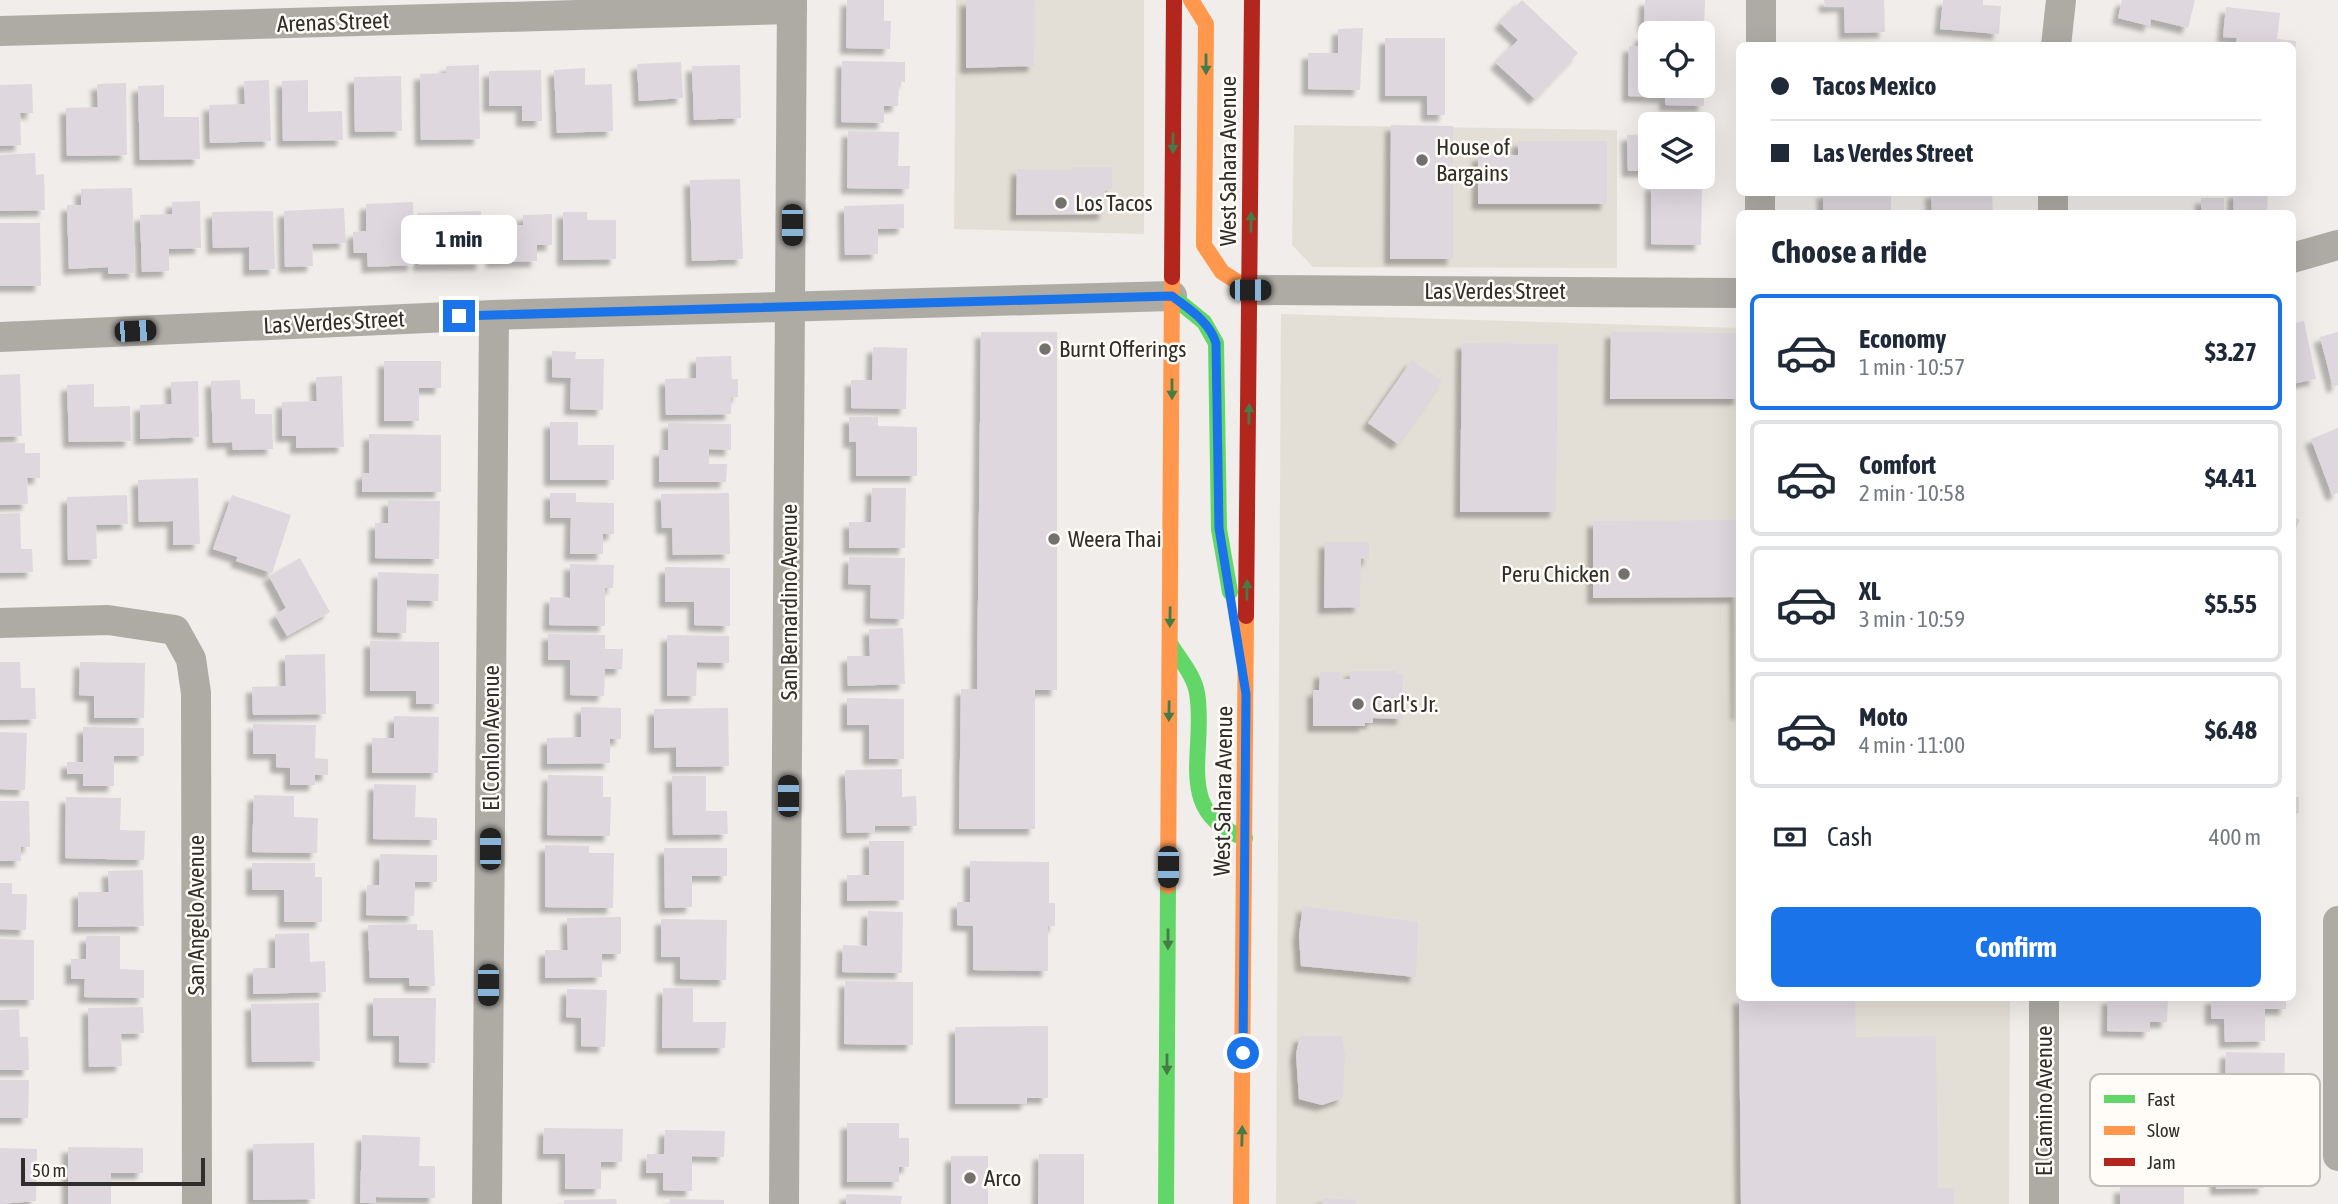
<!DOCTYPE html>
<meta charset="utf-8">
<style>
body{margin:0;font-family:"Asap Condensed",sans-serif;background:#f2f2f3;color:#1f2937;height:100vh;display:flex;flex-direction:column;font-size:26px;white-space:nowrap}
*{box-sizing:border-box;margin:0}
p{font-size:23px;color:#747a83}
.icon{flex:none;width:38px;height:38px;fill:none;stroke:currentColor;stroke-width:2;stroke-linecap:round;stroke-linejoin:round}
.map{position:relative;flex:1;overflow:hidden}
.sheet{position:absolute;left:1736px;top:210px;width:560px;height:791px;display:flex;flex-direction:column;background:#fff;border-radius:10px;box-shadow:0 7px 28px #0002}
.sheet>*{flex:none}
.guide{position:absolute;left:1736px;top:42px;width:560px;height:154px;border-radius:10px;box-shadow:0 7px 28px #0002;display:grid;align-content:center;height:154px;padding:0 35px;background:#fff}
.controls{position:absolute;left:1638px;top:21px;display:grid;gap:14px}
.controls a{display:grid;place-items:center;width:77px;height:77px;border-radius:10px;background:#fff;box-shadow:0 7px 28px #0002;font-size:35px}
.scale{position:absolute;left:21px;bottom:18px;width:184px;box-sizing:border-box;padding-left:7px;border:4px solid #2f2e2b;border-top:0;font-size:19px;line-height:24px;white-space:nowrap;color:#2f2e2b;-webkit-text-stroke:5px #fffcf7;paint-order:stroke}
.end{position:absolute;width:32px;height:32px;margin:-16px;border:9px solid #1a73e8;background:#fff;box-shadow:0 0 0 4px #fff}
.from{border-radius:50%}
.bubble{position:absolute;height:49px;border-radius:10px;background:#fff;box-shadow:0 7px 28px #0002;font-size:23px;font-weight:700;line-height:49px;text-align:center}
.car{position:absolute;width:21px;height:42px;margin:-21px -10px;border-radius:9px;box-shadow:0 0 5px 2px #0007;background:linear-gradient(#222 24%,#8ab4d8 0 40%,#222 0 76%,#8ab4d8 0 86%,#222 0)}
.guide b{display:flex;align-items:center;gap:24px;height:66px;font-size:26px}
.guide b+b{border-top:2px solid #e0e1e3}
.guide i{width:18px;height:18px;background:#1f2937}
ul{padding:0;list-style:none}
li{display:flex;align-items:center;gap:21px;height:116px;margin:0 14px 10px;padding:0 21px;border:4px solid #e0e1e3;border-radius:10px}
li div{flex:1}
li b{display:block;font-size:26px}
li em{font-style:normal;font-weight:700}
li.on{border-color:#1a73e8}
li>.icon{width:63px;height:63px;stroke-width:1.5}
h2{padding:0 35px;font-size:32px;line-height:84px}
.pay{display:flex;align-items:center;gap:18px;height:77px;padding:0 35px;font-size:26px}
.pay p{margin-inline-start:auto}
.primary-button{display:flex;gap:14px;margin-top:auto;padding:14px 35px}
.primary-button a{flex:1;height:80px;border-radius:10px;background:#1a73e8;color:#fff;font-size:28px;font-weight:700;line-height:80px;text-align:center}
.map>svg:first-child{display:block}
.built{fill:#e4dfd6}
.building{fill:#ded8de;filter:url(#shadow)}
.lines{fill:none;stroke-linecap:round;stroke-linejoin:round}
.street{stroke:#aeaba5;stroke-width:30}
.fast{stroke:#63d668;stroke-width:16}
.slow{stroke:#ff974d;stroke-width:16}
.jam{stroke:#b3261e;stroke-width:16}
.oneway{fill:#467a46}
.route{stroke:#1a73e8;stroke-width:9}
.poi-dot{fill:#73716e;stroke:#fffcf7;stroke-width:2.5}
.labels{text-anchor:middle;stroke-width:5;stroke-linejoin:round;paint-order:stroke}
.street-label{font-size:23px;fill:#2f2e2b;stroke:#fffcf7}
.poi-label{font-size:23px;fill:#2f2e2b;stroke:#fffcf7;text-anchor:start}
.key{fill:#fffcf7;stroke:#c1beba;stroke-width:2}
.key-label{font-size:19px;fill:#2f2e2b}
</style>
<div class="map">
<svg width="2338" height="1204" viewBox="0 0 2338 1204">
<defs>
<filter id="shadow"><feDropShadow dx="-6" dy="6" stdDeviation="2" flood-color="#0004"/></filter>
</defs>
<rect width="100%" height="100%" fill="#f0edea"/>
<g class="built">
<path d="M956,0H1144V234L954,229Z"/>
<path d="M1294,125L1617,130V268L1313,267L1292,245Z"/>
<path d="M1281,314L1739,328L1740,998H2010L2009,1204H1276Z"/>
</g>
<g class="building">
<path d="M847,0H884V21H891L890,49L846,48Z"/>
<path d="M966,0H1035L1034,66L966,68Z"/>
<path d="M1522,0L1578,53L1535,99L1496,63L1518,40L1500,23Z"/>
<path d="M1645,0H1705L1704,28L1644,27Z"/>
<path d="M1824,0H1884L1885,32L1845,33L1844,6L1825,7Z"/>
<path d="M1943,0H1983V5L2001,6L1999,34L1940,29Z"/>
<path d="M2122,0H2195L2188,28L2151,19L2150,26L2118,18Z"/>
<path d="M2226,7L2280,13L2277,39L2296,41L2294,59L2292,46H2236L2237,38L2223,37Z"/>
<path d="M1363,28L1360,90L1308,89V53H1338V29Z"/>
<path d="M1641,35H1650V86H1704V106L1665,105V97L1628,96L1629,46H1640Z"/>
<path d="M1385,38H1445V115H1427V96H1385Z"/>
<path d="M842,61L905,62V82H899L898,106H884V123L841,122Z"/>
<path d="M681,62L683,98L639,101L637,64Z"/>
<path d="M479,65L480,139L421,140L420,74L446,73V66Z"/>
<path d="M740,65L741,118L694,120L692,66Z"/>
<path d="M585,68V85L612,84L613,131L557,133L554,70Z"/>
<path d="M541,70L542,121H522V106H489V71Z"/>
<path d="M401,76L402,131L355,132L354,77Z"/>
<path d="M269,80L271,141L210,143L209,105L245,104L244,81Z"/>
<path d="M308,80V112L342,111L343,140L283,141L282,81Z"/>
<path d="M126,83L127,155L67,156L66,108L98,107L97,84Z"/>
<path d="M32,84L33,113H20L21,145L0,146V85Z"/>
<path d="M164,85V117H199L200,159L140,160L138,86Z"/>
<path d="M1703,114V124H1658V115Z"/>
<path d="M1391,125L1453,126V259H1390Z"/>
<path d="M848,131L899,132L898,166H910L909,189L847,188Z"/>
<path d="M1650,134V171H1628L1627,135Z"/>
<path d="M1518,141H1607V204H1478V155H1518Z"/>
<path d="M35,153L36,175L44,174L45,210L0,211V155Z"/>
<path d="M1073,167H1112V188L1105,191V214L1016,215L1017,169L1073,170Z"/>
<path d="M740,179L743,259L692,261L690,180Z"/>
<path d="M1651,184L1702,185L1701,245L1651,244Z"/>
<path d="M132,188L135,273L108,274V267L69,269L67,205H81V189Z"/>
<rect x="1823" y="192" width="68" height="22"/>
<path d="M1931,192H1992L1993,214H1932Z"/>
<path d="M2234,192H2268L2267,214L2233,213Z"/>
<rect x="2201" y="198" width="23" height="16"/>
<path d="M200,201L201,248L169,249V271L142,272L140,215L172,214V202Z"/>
<path d="M413,202L414,265L368,267L367,253H354L353,232L366,231V204Z"/>
<path d="M904,204V228L878,229V254L845,255L844,206Z"/>
<path d="M344,208L346,243L312,244L313,266L285,267L284,211Z"/>
<path d="M273,211L275,269L249,270V247L213,248L212,212Z"/>
<path d="M481,211L482,264L419,265L417,213Z"/>
<path d="M563,212H587V220H616V259L563,260Z"/>
<path d="M552,214V245H537V261L492,262L491,226L523,225V215Z"/>
<path d="M0,223H40L41,286H0Z"/>
<path d="M2304,321L2316,379L2292,384V324Z"/>
<path d="M981,332H1057V690H1035V829H959L961,689H977Z"/>
<path d="M1611,332L1740,333V399H1610Z"/>
<path d="M2338,332V385L2333,387L2320,337Z"/>
<path d="M1462,343L1558,344L1556,512H1460Z"/>
<path d="M873,347L907,348L906,409L851,408V380H872Z"/>
<path d="M552,351L576,352L575,359H604L603,410L570,409L571,378L552,377Z"/>
<path d="M731,356L732,379H738V397H731V414L666,415L665,379L696,378V357Z"/>
<path d="M1412,360L1442,381L1398,444L1368,423Z"/>
<path d="M384,361H441V388H419V421H384Z"/>
<path d="M20,374L22,436L0,437V375Z"/>
<path d="M342,376L344,447L296,448V436H282V402L317,401L316,377Z"/>
<path d="M240,380L241,399H255V414H272L273,449L233,450L232,442L213,443L211,381Z"/>
<path d="M198,381L199,437L140,439V405L172,404L171,382Z"/>
<path d="M94,384V407L130,406L131,441L69,442L67,385Z"/>
<path d="M849,417H878V426L917,427V476H856V442H849Z"/>
<path d="M550,422H578V445H614V480H550Z"/>
<path d="M668,423L731,424V450L709,449V464H727L726,482H659V450H668Z"/>
<path d="M2338,428V493L2332,495L2311,439Z"/>
<path d="M369,434L441,435V492H362V473H369Z"/>
<path d="M25,443V453H40V478H27L28,504L0,505V444Z"/>
<path d="M198,478L200,544L173,545V521L139,522L138,480Z"/>
<path d="M872,488H906L905,548H849V522H871Z"/>
<path d="M550,493H576V502L614,503V534H603V554H570L571,518H550Z"/>
<path d="M729,493L730,554L673,555L672,528H662L661,494Z"/>
<path d="M127,495L128,524L96,525L97,559L68,560L67,497Z"/>
<path d="M232,495L291,515L272,573L236,561L238,557L213,549Z"/>
<path d="M388,500L440,501L439,559L375,558V523H388Z"/>
<path d="M20,513L21,549H32L33,572L0,573V514Z"/>
<path d="M2292,516L2300,520L2292,537Z"/>
<path d="M1740,520V714H1737L1736,597L1593,598V521Z"/>
<path d="M1325,542H1369V560L1361,558L1360,607L1324,608Z"/>
<path d="M849,557L905,558L904,619L870,618L871,585L848,584Z"/>
<path d="M300,558L330,612L287,636L275,615L286,608L269,576Z"/>
<path d="M570,564L614,565L613,588H605V626L549,625L550,597L570,598Z"/>
<path d="M665,567L730,568V626L694,625V602H665Z"/>
<path d="M378,572L439,574L438,601L407,600L406,633L377,632Z"/>
<path d="M903,628L905,684L848,686L847,656H870L869,629Z"/>
<path d="M548,634L605,635V649H623L622,669H605L604,696L570,695V660H548Z"/>
<path d="M667,635L729,636V663L697,662L696,696H667Z"/>
<path d="M370,641L439,642V704H416V691H370Z"/>
<path d="M325,654L326,714L253,715L252,687L286,686L285,655Z"/>
<path d="M0,662H20L21,688H35L36,719L0,720Z"/>
<path d="M80,662L145,663L144,718H94V696L79,695Z"/>
<path d="M1350,671H1397V674H1403V719L1373,718V723H1365V726H1313V690H1319L1320,672H1340V679H1350Z"/>
<path d="M847,698L904,699V759H869V725H847Z"/>
<path d="M581,707L621,708V739H610V763L547,764V738L581,737Z"/>
<path d="M728,708L729,766L676,767V747L654,748V709Z"/>
<path d="M394,716L439,717L438,773H372V738H394Z"/>
<path d="M253,724L316,725L315,758L328,759V775H315V785H290V768L276,767V754H253Z"/>
<path d="M83,727L144,728V756H114V786H83V774H67V762H83Z"/>
<path d="M0,732L27,733L25,790L0,789Z"/>
<path d="M902,769V797L916,796L917,826H875V832L847,833L845,770Z"/>
<path d="M548,775L603,776V797H611L610,836L547,835Z"/>
<path d="M672,776H706V811H727L728,834L673,835Z"/>
<path d="M374,784L416,785L415,817L437,818V840L373,839Z"/>
<path d="M254,795L294,796V817L318,818L317,853L252,852Z"/>
<path d="M66,797L121,798L120,830L145,831L144,860L65,858Z"/>
<path d="M2292,797H2299V813L2292,814Z"/>
<path d="M0,801H29L30,847H21V861H0Z"/>
<path d="M869,841H904V900L847,901V875H869Z"/>
<path d="M545,845L589,846V853H614L613,908L545,907Z"/>
<path d="M664,848H727V876H692V907L665,908Z"/>
<path d="M380,854L437,855V882H415L414,916L366,915L367,885H379Z"/>
<path d="M970,861L1049,862V903H1055V926H1048V971L973,970V926L957,925V902H970Z"/>
<path d="M252,863H315V877H322V922H284V890H252Z"/>
<path d="M143,870L144,926L78,927V892H109L108,871Z"/>
<path d="M0,883H12V894H27L26,930L0,929Z"/>
<path d="M1303,906L1418,922L1416,977L1301,966L1299,935Z"/>
<path d="M868,911L903,912L902,973L842,972L843,945L867,946Z"/>
<path d="M621,917V954H602V977L545,978V950H568L567,918Z"/>
<path d="M661,919L727,920L726,980L680,979V957H661Z"/>
<path d="M417,924V930H433L435,986H410L409,978H370L368,925Z"/>
<path d="M309,933L310,962L325,961L326,992L253,994V968H275V934Z"/>
<path d="M86,936H120V969L144,970V998L84,997L85,979H71V959H86Z"/>
<path d="M0,939L34,940V1000H0Z"/>
<path d="M845,981L913,982V1045L844,1044Z"/>
<path d="M663,988H693V1022H726L725,1048H662Z"/>
<path d="M567,989L607,990L605,1047L581,1046V1018L566,1017Z"/>
<path d="M373,998H436L435,1063L399,1062V1036H373Z"/>
<path d="M1739,998H1855L1856,1037L1936,1036L1938,1188H1954V1204H1741Z"/>
<path d="M2108,998H2168L2167,1022H2150V1032L2107,1031Z"/>
<path d="M2211,998H2286V1009H2265V1041L2225,1042L2224,1019H2211Z"/>
<path d="M319,1003L320,1061L252,1062L251,1004Z"/>
<path d="M143,1007L144,1033L121,1034L122,1066L89,1067L88,1008Z"/>
<path d="M19,1009L20,1037H28L29,1070H0V1010Z"/>
<path d="M1048,1026V1098H1027V1104H955V1027Z"/>
<path d="M1300,1036H1342L1345,1054L1343,1098L1322,1105L1299,1099L1296,1054Z"/>
<path d="M2226,1052L2285,1053L2284,1081H2264V1119L2216,1118V1093H2225Z"/>
<path d="M0,1080H29L28,1118H0Z"/>
<path d="M847,1123H899V1138H909V1167H899V1182H847Z"/>
<path d="M544,1128L623,1129L622,1162H601V1189H565V1154H543Z"/>
<path d="M665,1130L725,1131L724,1157L692,1156V1191L663,1190V1173H646L647,1154H664Z"/>
<path d="M2254,1134V1161H2263L2264,1188L2216,1189L2215,1135Z"/>
<path d="M362,1135L420,1137L419,1166H435V1198L376,1197V1203H360Z"/>
<path d="M314,1143L315,1199L253,1200V1144Z"/>
<path d="M68,1147L143,1148V1173H111V1204H68Z"/>
<path d="M0,1148L37,1149L36,1201L0,1204Z"/>
<path d="M1039,1154H1084V1204H1038Z"/>
<rect x="951" y="1156" width="37" height="48"/>
<path d="M2149,1182H2184V1204H2120V1187H2149Z"/>
<path d="M846,1194L902,1196L901,1204H846Z"/>
<path d="M1323,1198L1356,1200V1204H1322Z"/>
<path d="M616,1199L617,1204H564V1200Z"/>
<path d="M670,1199L724,1200V1204H670Z"/>
</g>
<g class="lines">
<g class="street">
<path d="M0,31L792,9"/>
<path d="M1761,46V0"/>
<path d="M2056,46L2061,0"/>
<path d="M1760,214V192"/>
<path d="M2053,214V192"/>
<path d="M2292,258L2338,245"/>
<path d="M1250,290L1740,293"/>
<path d="M0,337L494,315L1172,296"/>
<path d="M0,623L108,620L175,630L191,659L196,693L197,1204"/>
<path d="M2338,921V1156"/>
<path d="M2044,998V1204"/>
<path d="M487,1204L494,315"/>
<path d="M784,1204L792,0"/>
</g>
<g class="fast">
<path d="M1172,296L1204,322L1216,343L1219,529L1230,592"/>
<path d="M1171,645C1180,660 1194,675 1197,693C1207,751 1172,812 1245,838"/>
<path d="M1166,1204L1168,886"/>
</g>
<g class="slow">
<path d="M1191,0L1206,24L1204,245L1222,272L1250,290"/>
<path d="M1168,886L1172,277"/>
<path d="M1241,1204L1246,616"/>
</g>
<g class="jam">
<path d="M1172,277L1174,0"/>
<path d="M1246,616L1252,0"/>
</g>
</g>
<defs><path id="oneway-solid" d="M-6-.8H1V-3.2L6.5 0L1 3.2V.8H-6Z" transform="scale(1.75)"/></defs>
<g class="oneway">
<use href="#oneway-solid" transform="translate(1206 64) rotate(90)"/>
<use href="#oneway-solid" transform="translate(1173 143) rotate(90)"/>
<use href="#oneway-solid" transform="translate(1251 222) rotate(-89)"/>
<use href="#oneway-solid" transform="translate(1172 389) rotate(90)"/>
<use href="#oneway-solid" transform="translate(1249 414) rotate(-89)"/>
<use href="#oneway-solid" transform="translate(1247 590) rotate(-89)"/>
<use href="#oneway-solid" transform="translate(1170 617) rotate(91)"/>
<use href="#oneway-solid" transform="translate(1169 711) rotate(91)"/>
<use href="#oneway-solid" transform="translate(1168 939) rotate(90)"/>
<use href="#oneway-solid" transform="translate(1167 1064) rotate(90)"/>
<use href="#oneway-solid" transform="translate(1242 1136) rotate(-89)"/>
</g>
<g class="lines">
<path class="route" d="M459,316L1172,296C1190,310 1209,321 1216,343L1219,528L1246,694L1243,1053"/>
</g>
<g class="poi-dot">
<circle cx="1422" cy="160" r="7"/>
<circle cx="1061" cy="203" r="7"/>
<circle cx="1045" cy="349" r="7"/>
<circle cx="1054" cy="539" r="7"/>
<circle cx="1624" cy="574" r="7"/>
<circle cx="1358" cy="704" r="7"/>
<circle cx="970" cy="1178" r="7"/>
</g>
<g class="labels">
<g class="street-label">
<text transform="translate(333 22) rotate(-2)" y="8">Arenas Street</text>
<text transform="translate(1228 161) rotate(-90)" y="8">West Sahara Avenue</text>
<text x="1495" y="299">Las Verdes Street</text>
<text transform="translate(334 322) rotate(-3)" y="8">Las Verdes Street</text>
<text transform="translate(789 602) rotate(-90)" y="8">San Bernardino Avenue</text>
<text transform="translate(491 738) rotate(-90)" y="8">El Conlon Avenue</text>
<text transform="translate(1223 791) rotate(-89)" y="8">West Sahara Avenue</text>
<text transform="translate(196 915) rotate(-90)" y="8">San Angelo Avenue</text>
<text transform="translate(2044 1101) rotate(-90)" y="8">El Camino Avenue</text>
</g>
<g class="poi-label">
<text x="1436" y="155">House of<tspan x="1436" dy="26">Bargains</tspan></text>
<text x="1075" y="211">Los Tacos</text>
<text x="1059" y="357">Burnt Offerings</text>
<text x="1068" y="547">Weera Thai</text>
<text x="1610" y="582" text-anchor="end">Peru Chicken</text>
<text x="1372" y="712">Carl's Jr.</text>
<text x="984" y="1186">Arco</text>
</g>
</g>
<rect x="2090" y="1074" width="230" height="112" rx="10" class="key"/>
<rect x="2104" y="1095" width="31" height="8" fill="#63d668"/>
<rect x="2104" y="1126" width="31" height="9" fill="#ff974d"/>
<rect x="2104" y="1158" width="31" height="8" fill="#b3261e"/>
<g class="key-label">
<text x="2147" y="1106">Fast</text>
<text x="2147" y="1137">Slow</text>
<text x="2147" y="1169">Jam</text>
</g>
</svg>
<div class="controls">
<a><svg class="icon" aria-label="locate" viewBox="0 0 24 24"><circle cx="12" cy="12" r="6"/><path d="M12 2v4M12 18v4M2 12h4M18 12h4"/></svg></a>
<a><svg class="icon" aria-label="layers" viewBox="0 0 24 24"><path d="M12 4l9 5-9 5-9-5zM3 14l9 5 9-5"/></svg></a>
</div>
<div class="scale">50 m</div>
<i class="end from" style="left:1243px;top:1053px"></i>
<i class="end" style="left:459px;top:316px"></i>
<div class="bubble" style="left:401px;top:215px;width:116px">1 min</div>
<i class="car" style="left:792px;top:225px;rotate:180deg"></i>
<i class="car" style="left:1250px;top:290px;rotate:90deg"></i>
<i class="car" style="left:135px;top:331px;rotate:87deg"></i>
<i class="car" style="left:788px;top:796px;rotate:0deg"></i>
<i class="car" style="left:490px;top:849px;rotate:0deg"></i>
<i class="car" style="left:1168px;top:867px;rotate:180deg"></i>
<i class="car" style="left:488px;top:985px;rotate:180deg"></i>
<div class="guide">
<b><i class="from"></i>Tacos Mexico</b>
<b><i></i>Las Verdes Street</b>
</div>
<section class="sheet">
<h2>Choose a ride</h2>
<ul>
<li class="on"><svg class="icon" aria-label="car" viewBox="0 0 24 24"><path d="M5 17H2v-5l4-1 3-4h7l3 4 3 1v5h-3M9 17h6M6 11h13"/><circle cx="7" cy="17" r="2"/><circle cx="17" cy="17" r="2"/></svg><div><b>Economy</b><p>1 min · 10:57</p></div><em>$3.27</em></li>
<li><svg class="icon" aria-label="car" viewBox="0 0 24 24"><path d="M5 17H2v-5l4-1 3-4h7l3 4 3 1v5h-3M9 17h6M6 11h13"/><circle cx="7" cy="17" r="2"/><circle cx="17" cy="17" r="2"/></svg><div><b>Comfort</b><p>2 min · 10:58</p></div><em>$4.41</em></li>
<li><svg class="icon" aria-label="car" viewBox="0 0 24 24"><path d="M5 17H2v-5l4-1 3-4h7l3 4 3 1v5h-3M9 17h6M6 11h13"/><circle cx="7" cy="17" r="2"/><circle cx="17" cy="17" r="2"/></svg><div><b>XL</b><p>3 min · 10:59</p></div><em>$5.55</em></li>
<li><svg class="icon" aria-label="car" viewBox="0 0 24 24"><path d="M5 17H2v-5l4-1 3-4h7l3 4 3 1v5h-3M9 17h6M6 11h13"/><circle cx="7" cy="17" r="2"/><circle cx="17" cy="17" r="2"/></svg><div><b>Moto</b><p>4 min · 11:00</p></div><em>$6.48</em></li>
</ul>
<div class="pay"><svg class="icon" aria-label="cash" viewBox="0 0 24 24"><path d="M3 7h18v10H3z"/><circle cx="12" cy="12" r="2"/></svg>Cash<p>400 m</p></div>
<div class="primary-button"><a>Confirm</a></div>
</section>
</div>
